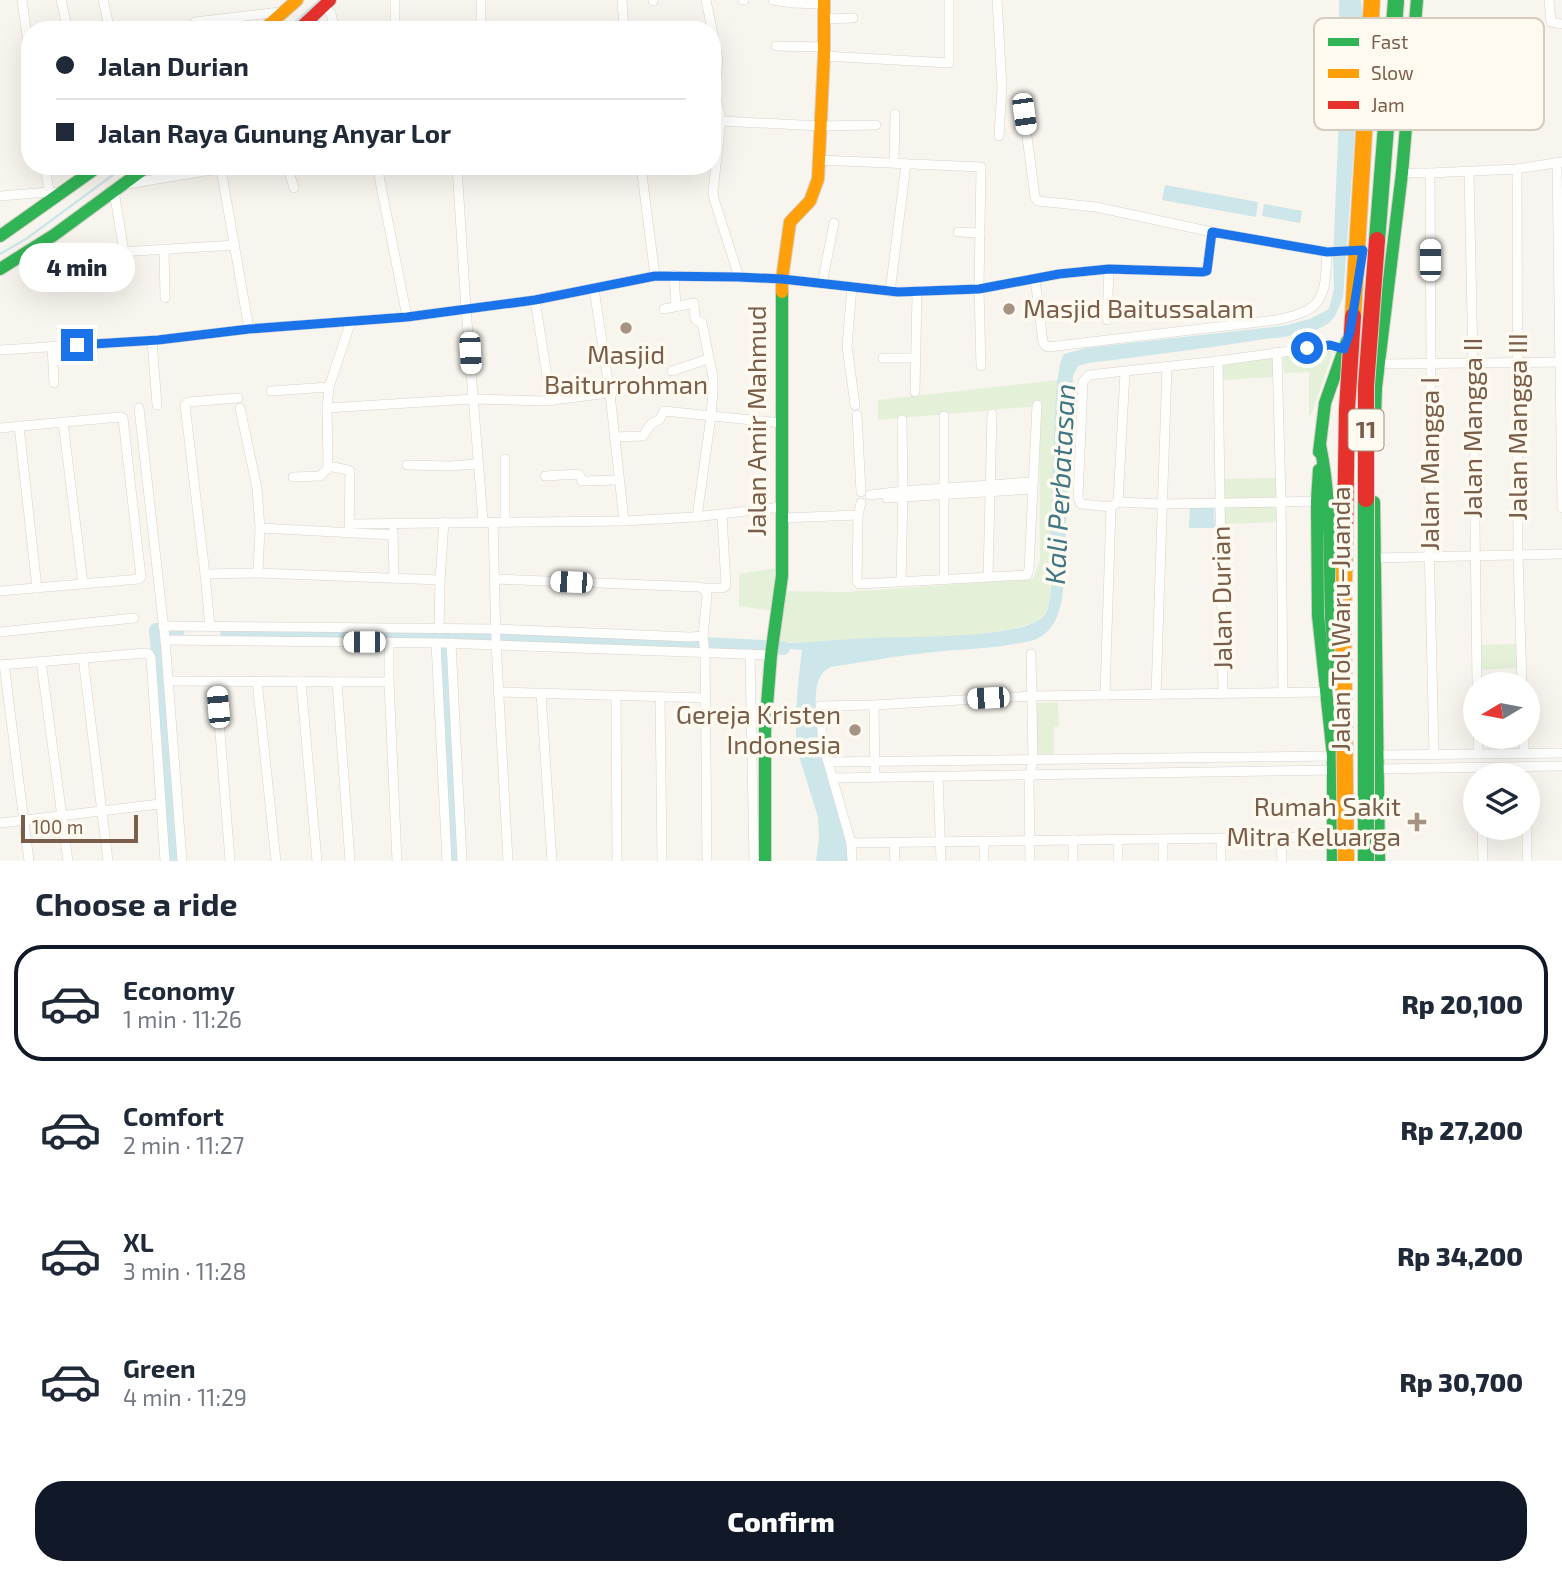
<!DOCTYPE html>
<meta charset="utf-8">
<style>
body{margin:0;font-family:"Exo 2",sans-serif;background:#f6f6f7;color:#1f2937;height:100vh;display:flex;flex-direction:column;font-size:26px;white-space:nowrap}
*{box-sizing:border-box;margin:0}
p{font-size:23px;color:#747a83}
.icon{flex:none;width:38px;height:38px;fill:none;stroke:currentColor;stroke-width:2;stroke-linecap:round;stroke-linejoin:round}
.map{position:relative;height:861px;overflow:hidden}
.side{display:flex;flex-direction:column;background:#fff;flex:1}
.side>*{flex:none}
.top-card{position:absolute;left:21px;top:21px;width:700px;height:154px;border-radius:28px;box-shadow:0 7px 28px #0002;display:grid;align-content:center;height:154px;padding:0 35px;background:#fff}
.needle{width:46px;rotate:260deg}
.fabs{position:absolute;left:1463px;top:672px;display:grid;gap:14px}
.fabs a{display:grid;place-items:center;width:77px;height:77px;border-radius:50%;background:#fff;box-shadow:0 7px 28px #0002;font-size:35px}
.scale{position:absolute;left:21px;bottom:18px;width:117px;box-sizing:border-box;padding-left:7px;border:4px solid #7a5e4a;border-top:0;font-size:19px;line-height:24px;white-space:nowrap;color:#7a5e4a;-webkit-text-stroke:5px #fffaf0;paint-order:stroke}
.end{position:absolute;width:32px;height:32px;margin:-16px;border:9px solid #1a73e8;background:#fff;box-shadow:0 0 0 4px #fff}
.from{border-radius:50%}
.bubble{position:absolute;height:49px;border-radius:24px;background:#fff;box-shadow:0 7px 28px #0002;font-size:23px;font-weight:800;line-height:49px;text-align:center}
.car{position:absolute;width:21px;height:42px;margin:-21px -10px;border-radius:9px;box-shadow:0 0 5px 2px #0007;background:linear-gradient(#fff 24%,#345 0 40%,#fff 0 76%,#345 0 86%,#fff 0)}
.top-card b{display:flex;align-items:center;gap:24px;height:66px;font-size:26px}
.top-card b+b{border-top:2px solid #e0e1e3}
.top-card i{width:18px;height:18px;background:#1f2937}
ul{padding:0;list-style:none}
li{display:flex;align-items:center;gap:21px;height:116px;margin:0 14px 10px;padding:0 21px;border:4px solid transparent;border-radius:28px}
li div{flex:1}
li b{display:block;font-size:26px}
li em{font-style:normal;font-weight:800}
li.selected{border-color:#111827}
li>.icon{width:63px;height:63px;stroke-width:1.5}
h2{padding:0 35px;font-size:32px;line-height:84px}
.cta{display:flex;gap:14px;margin-top:auto;padding:14px 35px}
.cta a{flex:1;height:80px;border-radius:28px;background:#111827;color:#fff;font-size:28px;font-weight:800;line-height:80px;text-align:center}
.map>svg:first-child{display:block}
.green{fill:#e4f0d8}
.water{fill:#cde6ea}
.lines{fill:none;stroke-linecap:round;stroke-linejoin:round}
.stream{stroke:#cde6ea;stroke-width:2.5}
.river{stroke:#cde6ea;stroke-width:14}
.street-casing{stroke:#d8d2cc;stroke-width:10}
.fast-casing{stroke:#d8d1c9;stroke-width:14}
.slow-casing{stroke:#d8d1c9;stroke-width:14}
.jam-casing{stroke:#d8d1c9;stroke-width:14}
.street{stroke:#fefefc;stroke-width:9}
.fast{stroke:#30b455;stroke-width:12}
.slow{stroke:#ff9f0a;stroke-width:12}
.jam{stroke:#e5322d;stroke-width:12}
.fast-bridge-casing{stroke:#dad1ca;stroke-width:18;stroke-linecap:butt}
.slow-bridge-casing{stroke:#dad1ca;stroke-width:18;stroke-linecap:butt}
.jam-bridge-casing{stroke:#dad1ca;stroke-width:18;stroke-linecap:butt}
.fast-bridge{stroke:#30b455;stroke-width:16}
.slow-bridge{stroke:#ff9f0a;stroke-width:16}
.jam-bridge{stroke:#e5322d;stroke-width:16}
.route{stroke:#1a73e8;stroke-width:9}
.poi-dot{fill:#a69383;stroke:#fffaf0;stroke-width:2.5}
.labels{text-anchor:middle;stroke-width:7;stroke-linejoin:round;paint-order:stroke}
.shield{fill:#fffaf0;stroke:#a28d7c;stroke-width:2}
.shield-label{font-size:24px;font-weight:bold;fill:#7a5e4a}
.poi-label{font-size:26px;fill:#7a5e4a;stroke:#fffaf0;text-anchor:end}
.street-label{font-size:26px;fill:#7a5e4a;stroke:#fffaf0}
.water-label{font-size:28px;font-style:italic;fill:#3f7787;stroke:#fffaf0}
.key{fill:#fffaf0;stroke:#d7cbbe;stroke-width:2}
.key-label{font-size:19px;fill:#7a5e4a}
</style>
<div class="map">
<svg width="1562" height="861" viewBox="0 0 1562 861">
<rect width="100%" height="100%" fill="#f8f5ee"/>
<g class="green">
<path d="M1329,349L1332,355L1311,415H1309V372L1284,373L1283,358L1288,354Z"/>
<path d="M1273,356L1274,377L1223,380L1221,364Z"/>
<path d="M1059,380L1051,498L1050,598L1045,615L1041,620L1013,629L968,636L876,638L816,642H775L783,591L844,592L1033,579L1040,560L1039,406L878,420V400Z"/>
<path d="M1276,478L1277,494L1275,497L1226,499L1223,495V479Z"/>
<path d="M1226,505H1273L1276,509V522L1224,524L1223,508Z"/>
<path d="M781,567L775,611L739,606V574Z"/>
<path d="M1516,644L1517,668L1480,670L1479,645Z"/>
<path d="M1058,702L1059,726L1054,727V754H1036V703Z"/>
</g>
<g class="water">
<path d="M1339,0H1361L1363,21L1343,298C1339,306 1337,316 1330,322C1313,336 1279,337 1258,340C1201,349 1145,356 1088,363L1078,366L1073,376L1063,590C1061,608 1057,627 1040,637C1033,642 1023,642 1014,644C982,650 949,649 917,654C888,657 859,663 830,667C827,670 824,670 822,674C801,702 838,810 847,844L849,861H816L819,838L818,817L797,750C794,716 798,683 802,650L780,648V643C811,643 840,639 871,638C901,636 1034,640 1046,613C1054,595 1050,564 1050,544C1051,510 1052,477 1054,443C1055,423 1055,368 1064,354L1086,348L1282,326L1310,319L1329,309L1334,289L1333,258L1340,94Z"/>
<path d="M1165,185L1258,202L1256,217L1162,200Z"/>
<path d="M1264,204L1302,211L1300,223L1262,216Z"/>
<path d="M1190,507H1214L1215,528H1189Z"/>
</g>
<g class="lines">
<g class="stream">
<path d="M286,30L320,0"/>
<path d="M0,254L26,239L125,166"/>
</g>
<g class="river">
<path d="M227,631L580,638L783,648"/>
<path d="M444,635L454,861"/>
<path d="M176,861L156,630H178"/>
</g>
<g class="street-casing">
<g id="street">
<path d="M22,0L30,58"/>
<path d="M61,0L68,30"/>
<path d="M103,0L110,30"/>
<path d="M395,0V30"/>
<path d="M622,0L624,30"/>
<path d="M653,0V1"/>
<path d="M706,0L718,59L715,92L721,121L713,191L714,199L739,277"/>
<path d="M743,0H744"/>
<path d="M773,0L792,3L824,4"/>
<path d="M997,0L1002,87L999,136"/>
<path d="M1549,0L1551,22L1562,24"/>
<path d="M324,5L331,14L335,30"/>
<path d="M825,19L853,18"/>
<path d="M195,22L280,12"/>
<path d="M481,29L546,30"/>
<path d="M481,30V0"/>
<path d="M776,46L824,47"/>
<path d="M824,56L949,63V0"/>
<path d="M1024,114L1035,197L1038,201L1096,207L1212,232L1327,252L1359,250"/>
<path d="M721,121L821,126L876,125"/>
<path d="M820,160L981,167L979,289L981,366"/>
<path d="M1557,162L1562,508"/>
<path d="M894,163L895,114"/>
<path d="M45,166L49,192"/>
<path d="M287,166L294,188"/>
<path d="M377,166L407,317"/>
<path d="M457,166L466,309L483,521"/>
<path d="M641,166L655,276"/>
<path d="M221,169L249,329"/>
<path d="M1517,169L1518,555L1522,684"/>
<path d="M1469,172L1473,363L1477,684"/>
<path d="M1402,173H1430L1517,169L1561,162"/>
<path d="M1430,173L1431,364L1429,541L1434,754"/>
<path d="M127,184L236,166"/>
<path d="M114,191L124,252"/>
<path d="M0,196L49,192L60,193"/>
<path d="M958,232L980,233"/>
<path d="M164,249L165,298"/>
<path d="M22,258L235,245"/>
<path d="M674,275L676,306"/>
<path d="M1035,279L1043,342L1045,345L1048,347L1276,320C1324,310 1325,299 1327,252"/>
<path d="M822,284L834,223"/>
<path d="M852,287L847,346L855,405"/>
<path d="M594,289L610,394L624,521"/>
<path d="M890,292L906,164"/>
<path d="M535,300L551,401"/>
<path d="M664,309L694,303L695,319L702,323L713,377V391L711,416L697,517"/>
<path d="M1107,320L1109,269"/>
<path d="M152,341L157,405"/>
<path d="M52,346L54,383"/>
<path d="M0,350L158,340L249,329L407,317L535,300L655,276L734,277L782,279L898,292L979,289L1060,274L1109,269L1204,272L1207,270L1212,232"/>
<path d="M1277,352L1281,502L1317,501"/>
<path d="M883,358H915"/>
<path d="M1218,361L1223,693"/>
<path d="M1378,364L1562,362"/>
<path d="M672,371L708,359"/>
<path d="M271,391L329,387"/>
<path d="M915,392L917,292"/>
<path d="M139,408L165,639L182,861"/>
<path d="M240,408L257,488L260,528L258,573"/>
<path d="M327,408L473,399L544,401L642,389"/>
<path d="M857,415L861,492"/>
<path d="M944,416V580"/>
<path d="M63,422L83,584"/>
<path d="M19,426L37,588"/>
<path d="M0,428L120,417L123,418L141,577L139,579L0,591"/>
<path d="M614,437L643,436L651,424L660,419L664,411L782,423"/>
<path d="M407,465L449,466L478,464"/>
<path d="M545,476L578,474L580,476L582,481L619,480"/>
<path d="M293,477L320,476L329,467"/>
<path d="M870,495L903,491L1032,482"/>
<path d="M887,498L1032,489"/>
<path d="M1118,502L1125,372"/>
<path d="M861,503L858,515L857,581L859,584L1027,575L1029,569L1037,405"/>
<path d="M783,518L858,515"/>
<path d="M493,522L496,642L508,861"/>
<path d="M505,522V459"/>
<path d="M350,524L624,521L695,517L782,507"/>
<path d="M260,528L393,535"/>
<path d="M349,531L350,471L348,470L328,466L327,408L329,387L351,321"/>
<path d="M393,531L394,578"/>
<path d="M1374,558L1562,554"/>
<path d="M205,574L258,573L440,580"/>
<path d="M988,576L992,414"/>
<path d="M901,582L903,491L902,420"/>
<path d="M703,588H722L726,586L722,515"/>
<path d="M163,626L496,629L690,637L703,636L707,595L706,591L700,587L494,579"/>
<path d="M210,627L205,574L185,405L188,402L238,398"/>
<path d="M439,629L440,580L444,522"/>
<path d="M0,632L134,618"/>
<path d="M703,636L705,653L707,861"/>
<path d="M165,640L440,643L771,655"/>
<path d="M389,642V682L397,861"/>
<path d="M436,643L447,861"/>
<path d="M451,643L462,861"/>
<path d="M750,654L754,861"/>
<path d="M83,658L108,861"/>
<path d="M41,661L68,861"/>
<path d="M4,664L29,861"/>
<path d="M0,665L146,653L149,654L151,658L165,861"/>
<path d="M168,681L389,682"/>
<path d="M216,681L230,861"/>
<path d="M257,681L276,861"/>
<path d="M301,682L317,861"/>
<path d="M337,682L350,861"/>
<path d="M498,692L706,698"/>
<path d="M1283,692L1281,502L1162,504L1118,502L1111,507L1081,504L1078,498L1083,382L1089,375L1218,361L1327,346L1344,349"/>
<path d="M541,693L552,861"/>
<path d="M1156,694L1167,367"/>
<path d="M616,695L617,861"/>
<path d="M1105,695L1111,507"/>
<path d="M660,697L662,861"/>
<path d="M874,705L875,777"/>
<path d="M1478,737V754"/>
<path d="M1524,737V753"/>
<path d="M1378,755L1562,753"/>
<path d="M828,762L1333,756"/>
<path d="M1378,769L1562,766"/>
<path d="M938,776L941,861"/>
<path d="M833,778L1333,770"/>
<path d="M0,823L160,804"/>
<path d="M1482,828L1483,861"/>
<path d="M1527,828V861"/>
<path d="M1281,837L1282,861"/>
<path d="M1221,838V861"/>
<path d="M1303,838L1311,841L1333,840"/>
<path d="M1163,839V861"/>
<path d="M1073,840V861"/>
<path d="M1118,840V861"/>
<path d="M984,841V861"/>
<path d="M894,842L895,861"/>
<path d="M851,843L1302,837L1332,832"/>
<path d="M852,861L851,843L823,745L820,706L874,705L1032,696L1325,692"/>
<path d="M1030,861L1029,781L1033,759L1031,654"/>
</g>
</g>
<g class="fast-casing">
<g id="fast">
<path d="M0,236L99,166"/>
<path d="M0,269L54,235L148,166"/>
<path d="M1374,442L1376,387L1402,173L1417,0"/>
<path d="M1320,445C1332,503 1329,560 1331,618C1332,638 1335,658 1337,678"/>
<path d="M1319,452L1325,403L1347,341"/>
<path d="M1319,470L1317,501L1318,615L1333,756V861"/>
<path d="M1374,502L1379,861"/>
<path d="M765,861V730L771,655L782,576V292"/>
</g>
</g>
<g class="slow-casing">
<g id="slow">
<path d="M263,30L297,0"/>
<path d="M782,292V279L790,222L810,201L818,179L824,56V0"/>
</g>
</g>
<g class="jam-casing">
<path id="jam" d="M298,30L330,0"/>
</g>
<use href="#street" class="street"/>
<use href="#fast" class="fast"/>
<use href="#slow" class="slow"/>
<use href="#jam" class="jam"/>
<g class="fast-bridge-casing">
<g id="fast-bridge">
<path d="M1377,240L1396,0"/>
<path d="M1366,499V861"/>
</g>
</g>
<g class="slow-bridge-casing">
<g id="slow-bridge">
<path d="M1353,316L1372,0"/>
<path d="M1345,532L1343,627L1346,861"/>
</g>
</g>
<g class="jam-bridge-casing">
<g id="jam-bridge">
<path d="M1366,499V386L1377,240"/>
<path d="M1345,532L1347,409L1353,316"/>
</g>
</g>
<use href="#fast-bridge" class="fast-bridge"/>
<use href="#slow-bridge" class="slow-bridge"/>
<use href="#jam-bridge" class="jam-bridge"/>
</g>
<g class="lines">
<path class="route" d="M77,345L158,340L249,329L407,317L535,300L655,276L738,277L782,279L898,292L979,289L1059,274L1109,269L1203,272L1207,271L1212,232L1327,252L1363,250L1350,332L1344,349L1330,345L1307,348"/>
</g>
<g class="poi-dot">
<circle cx="1009" cy="309" r="7"/>
<circle cx="626" cy="328" r="7"/>
<circle cx="855" cy="730" r="7"/>
<path d="M1413.5 811.5h7v7h7v7h-7v7h-7v-7h-7v-7h7z"/>
</g>
<g class="labels">
<rect class="shield" x="1348.5" y="409.5" width="35" height="41" rx="5"/>
<g class="shield-label">
<text x="1366" y="438">11</text>
</g>
<g class="poi-label">
<text x="1023" y="318" text-anchor="start">Masjid Baitussalam</text>
<text x="626" y="364" text-anchor="middle">Masjid<tspan x="626" dy="30">Baiturrohman</tspan></text>
<text x="841" y="724">Gereja Kristen<tspan x="841" dy="30">Indonesia</tspan></text>
<text x="1401" y="816">Rumah Sakit<tspan x="1401" dy="30">Mitra Keluarga</tspan></text>
</g>
<g class="street-label">
<text transform="translate(757 421) rotate(-90)" y="9">Jalan Amir Mahmud</text>
<text transform="translate(1518 427) rotate(-90)" y="9">Jalan Mangga III</text>
<text transform="translate(1473 428) rotate(-90)" y="9">Jalan Mangga II</text>
<text transform="translate(1430 464) rotate(-90)" y="9">Jalan Mangga I</text>
<text transform="translate(1222 598) rotate(-91)" y="9">Jalan Durian</text>
<text transform="translate(1341 619) rotate(-90)" y="9">Jalan Tol Waru–Juanda</text>
</g>
<g class="water-label">
<text transform="translate(1060 484) rotate(-87)" y="10">Kali Perbatasan</text>
</g>
</g>
<rect x="1314" y="18" width="230" height="112" rx="10" class="key"/>
<rect x="1328" y="38" width="31" height="8" fill="#30b455"/>
<rect x="1328" y="69" width="31" height="9" fill="#ff9f0a"/>
<rect x="1328" y="101" width="31" height="8" fill="#e5322d"/>
<g class="key-label">
<text x="1371" y="49">Fast</text>
<text x="1371" y="80">Slow</text>
<text x="1371" y="112">Jam</text>
</g>
</svg>
<div class="fabs">
<a><svg class="needle" viewBox="-14 -14 28 28"><path d="M0-13l5 13h-10z" fill="#e53935"/><path d="M0 13l5-13h-10z" fill="#747a83"/></svg></a>
<a><svg class="icon" aria-label="layers" viewBox="0 0 24 24"><path d="M12 4l9 5-9 5-9-5zM3 14l9 5 9-5"/></svg></a>
</div>
<div class="scale">100 m</div>
<i class="end from" style="left:1307px;top:348px"></i>
<i class="end" style="left:77px;top:345px"></i>
<div class="bubble" style="left:19px;top:243px;width:116px">4 min</div>
<i class="car" style="left:1024px;top:114px;rotate:172deg"></i>
<i class="car" style="left:1430px;top:260px;rotate:0deg"></i>
<i class="car" style="left:470px;top:353px;rotate:177deg"></i>
<i class="car" style="left:571px;top:582px;rotate:272deg"></i>
<i class="car" style="left:364px;top:642px;rotate:270deg"></i>
<i class="car" style="left:988px;top:698px;rotate:267deg"></i>
<i class="car" style="left:218px;top:707px;rotate:355deg"></i>
<div class="top-card">
<b><i class="from"></i>Jalan Durian</b>
<b><i></i>Jalan Raya Gunung Anyar Lor</b>
</div>
</div>
<section class="side">
<h2>Choose a ride</h2>
<ul>
<li class="selected"><svg class="icon" aria-label="car" viewBox="0 0 24 24"><path d="M5 17H2v-5l4-1 3-4h7l3 4 3 1v5h-3M9 17h6M6 11h13"/><circle cx="7" cy="17" r="2"/><circle cx="17" cy="17" r="2"/></svg><div><b>Economy</b><p>1 min · 11:26</p></div><em>Rp 20,100</em></li>
<li><svg class="icon" aria-label="car" viewBox="0 0 24 24"><path d="M5 17H2v-5l4-1 3-4h7l3 4 3 1v5h-3M9 17h6M6 11h13"/><circle cx="7" cy="17" r="2"/><circle cx="17" cy="17" r="2"/></svg><div><b>Comfort</b><p>2 min · 11:27</p></div><em>Rp 27,200</em></li>
<li><svg class="icon" aria-label="car" viewBox="0 0 24 24"><path d="M5 17H2v-5l4-1 3-4h7l3 4 3 1v5h-3M9 17h6M6 11h13"/><circle cx="7" cy="17" r="2"/><circle cx="17" cy="17" r="2"/></svg><div><b>XL</b><p>3 min · 11:28</p></div><em>Rp 34,200</em></li>
<li><svg class="icon" aria-label="car" viewBox="0 0 24 24"><path d="M5 17H2v-5l4-1 3-4h7l3 4 3 1v5h-3M9 17h6M6 11h13"/><circle cx="7" cy="17" r="2"/><circle cx="17" cy="17" r="2"/></svg><div><b>Green</b><p>4 min · 11:29</p></div><em>Rp 30,700</em></li>
</ul>
<div class="cta"><a>Confirm</a></div>
</section>
